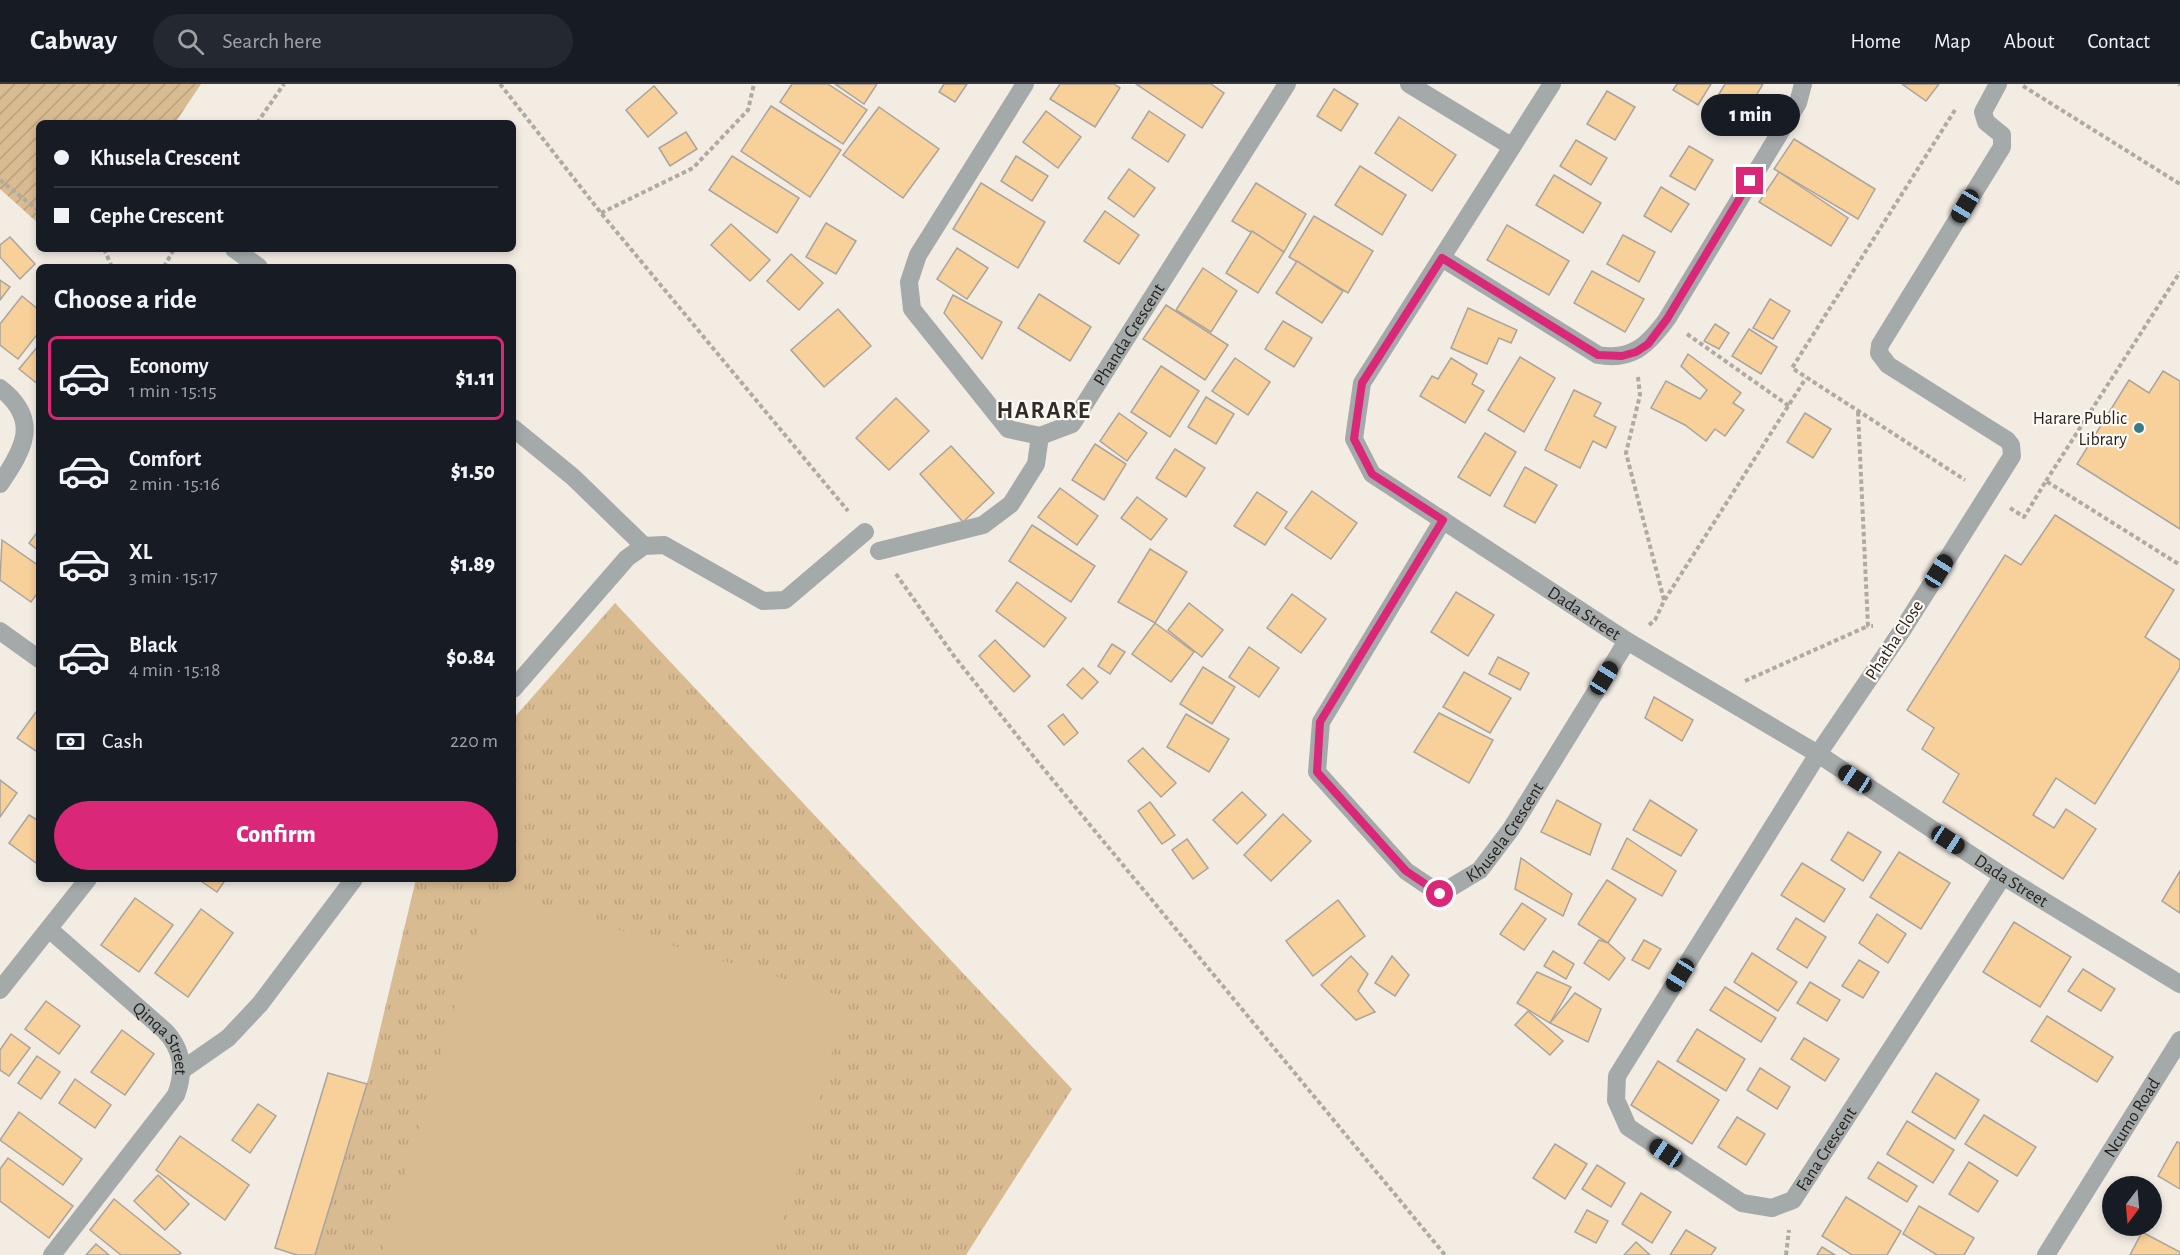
<!DOCTYPE html>
<meta charset="utf-8">
<style>
body{margin:0;font-family:"Alegreya Sans",sans-serif;background:#242831;color:#f1f3f6;height:100vh;display:flex;flex-direction:column;font-size:22px;white-space:nowrap}
*{box-sizing:border-box;margin:0}
p{font-size:20px;color:#9ea1a6}
.icon{flex:none;width:33px;height:33px;fill:none;stroke:currentColor;stroke-width:2;stroke-linecap:round;stroke-linejoin:round}
.map{position:relative;flex:1;overflow:hidden}
.panel{position:absolute;left:36px;top:180px;width:480px;height:618px;display:flex;flex-direction:column;background:#171b24;border-radius:9px;box-shadow:0 3px 9px #0003}
.panel>*{flex:none}
.top-card{position:absolute;left:36px;top:36px;width:480px;height:132px;border-radius:9px;box-shadow:0 3px 9px #0003;display:grid;align-content:center;height:132px;padding:0 18px;background:#171b24}
.needle{width:39px;rotate:196deg}
.tools{position:absolute;left:2102px;top:1092px;display:grid;gap:12px}
.tools a{display:grid;place-items:center;width:60px;height:60px;border-radius:50%;background:#171b24;box-shadow:0 3px 9px #0003;font-size:30px}
.end{position:absolute;width:27px;height:27px;margin:-14px;border:8px solid #db2777;background:#fff;box-shadow:0 0 0 3px #fff}
.from{border-radius:50%}
.bubble{position:absolute;height:42px;border-radius:21px;background:#171b24;box-shadow:0 3px 9px #0003;font-size:20px;font-weight:800;line-height:42px;text-align:center}
.car{position:absolute;width:18px;height:36px;margin:-18px -9px;border-radius:8px;box-shadow:0 0 4px 2px #0007;background:linear-gradient(#222 24%,#8ab4d8 0 40%,#222 0 76%,#8ab4d8 0 86%,#222 0)}
.top-card b{display:flex;align-items:center;gap:21px;height:57px;font-size:22px}
.top-card b+b{border-top:2px solid #363941}
.top-card i{width:15px;height:15px;background:#f1f3f6}
ul{padding:0;list-style:none}
li{display:flex;align-items:center;gap:18px;height:84px;margin:0 12px 9px;padding:0 6px;border:3px solid transparent;border-radius:9px}
li div{flex:1}
li b{display:block;font-size:22px}
li em{font-style:normal;font-weight:800}
li.on{border-color:#db2777}
li>.icon{width:54px;height:54px;stroke-width:1.5}
h2{padding:0 18px;font-size:27px;line-height:72px}
.pay{display:flex;align-items:center;gap:15px;height:66px;padding:0 18px;font-size:22px}
.pay p{margin-inline-start:auto}
.cta{display:flex;gap:12px;margin-top:auto;padding:12px 18px}
.cta a{flex:1;height:69px;border-radius:36px;background:#db2777;color:#fff;font-size:24px;font-weight:800;line-height:69px;text-align:center}
header{display:flex;align-items:center;gap:36px;box-sizing:border-box;height:84px;padding:0 30px;background:#171b24;border-bottom:2px solid #363941}
header strong{font-size:28px}
nav{display:flex;gap:33px;margin-inline-start:auto;font-size:21px}
.search{width:420px;height:54px;background:#242831;display:flex;align-items:center;gap:15px;box-sizing:border-box;padding:0 21px;border-radius:33px;color:#9ea1a6;font-size:22px}
.map>svg:first-child{display:block}
.grass{fill:url(#grass-tufts)}
.garden{fill:url(#garden-furrows)}
.pitch{fill:#d9bb92}
.building{fill:#f8d099;stroke:#aaa49d;stroke-width:1.5}
.lines{fill:none;stroke-linecap:round;stroke-linejoin:round}
.path{stroke:#afaaa3;stroke-width:4;stroke-dasharray:4.5 3;stroke-linecap:butt}
.minor{stroke:#a4a9a9;stroke-width:18}
.route{stroke:#db2777;stroke-width:8}
.poi-dot{fill:#377d88;stroke:#fef9f3;stroke-width:2}
.labels{text-anchor:middle;stroke-width:4.5;stroke-linejoin:round;paint-order:stroke}
.street-label{font-size:18px;fill:#221f1c;stroke:#fef9f3}
.poi-label{font-size:18px;fill:#221f1c;stroke:#fef9f3;text-anchor:end}
.district-label{font-size:24px;font-weight:bold;letter-spacing:1.5px;fill:#312c26;stroke:#fef9f3}
</style>
<header>
<strong>Cabway</strong>
<div class="search"><svg class="icon" aria-label="search" viewBox="0 0 24 24"><circle cx="10" cy="10" r="6"/><path d="M15 15l6 6"/></svg>Search here</div>
<nav><a>Home</a><a>Map</a><a>About</a><a>Contact</a></nav>
</header>
<div class="map">
<svg width="2180" height="1171" viewBox="0 0 2180 1171">
<defs>
<pattern id="grass-tufts" width="24" height="20" patternUnits="userSpaceOnUse" patternTransform="scale(1.5)"><rect width="24" height="20" fill="#d9bb92"/><path d="M3 7l-1-3M5 7V3M7 7l1-3M15 17l-1-3M17 17v-4M19 17l1-3" fill="none" stroke="#baa07d"/></pattern>
<pattern id="garden-furrows" width="10" height="10" patternUnits="userSpaceOnUse" patternTransform="scale(1.5)"><rect width="10" height="10" fill="#d9bb92"/><path d="M-1 1l2-2M0 10L10 0M9 11l2-2" fill="none" stroke="#baa07d"/></pattern>
</defs>
<rect width="100%" height="100%" fill="#f2ece3"/>
<path class="grass" d="M615,519L1072,1005L966,1171H315L367,1000L416,795H513V635Z"/>
<path class="garden" d="M0,0H201L175,39H39V140L0,105Z"/>
<path class="pitch" d="M489,807L848,914L772,1171H381Z"/>
<g class="building">
<path d="M792,0H828L867,26L843,60L780,18Z"/>
<path d="M835,0H877L864,20Z"/>
<path d="M944,0H967L955,18L939,8Z"/>
<path d="M1060,0H1114L1120,4L1095,43L1050,15Z"/>
<path d="M1136,0H1211L1224,9L1202,44Z"/>
<path d="M1677,0H1711L1698,21L1673,6Z"/>
<path d="M1725,0H1763L1747,27L1719,10Z"/>
<path d="M1902,0H1939L1926,17Z"/>
<path d="M654,2L677,29L648,53L626,26Z"/>
<path d="M1334,5L1358,20L1341,47L1317,32Z"/>
<path d="M1607,7L1635,23L1615,56L1587,40Z"/>
<path d="M771,22L841,66L810,113L741,67Z"/>
<path d="M879,23L939,65L903,114L843,71Z"/>
<path d="M1046,27L1081,53L1058,84L1023,58Z"/>
<path d="M1149,27L1185,51L1168,78L1132,54Z"/>
<path d="M1399,33L1456,71L1432,107L1375,69Z"/>
<path d="M686,48L697,65L670,82L659,64Z"/>
<path d="M1794,55L1875,105L1858,135L1774,85Z"/>
<path d="M1576,56L1607,74L1591,101L1560,82Z"/>
<path d="M1689,62L1713,76L1695,106L1670,92Z"/>
<path d="M732,72L799,114L777,149L709,106Z"/>
<path d="M1016,72L1048,92L1032,117L1001,97Z"/>
<path d="M1360,82L1406,111L1382,151L1335,121Z"/>
<path d="M1129,85L1155,104L1134,133L1108,114Z"/>
<path d="M1779,88L1848,134L1831,162L1759,118Z"/>
<path d="M1554,91L1601,119L1583,149L1536,121Z"/>
<path d="M981,99L1045,138L1018,184L953,145Z"/>
<path d="M1256,99L1306,130L1284,168L1232,137Z"/>
<path d="M1661,103L1689,120L1671,148L1644,132Z"/>
<path d="M1105,127L1139,151L1119,180L1084,157Z"/>
<path d="M1314,132L1373,167L1348,209L1289,173Z"/>
<path d="M826,139L856,157L836,190L806,173Z"/>
<path d="M731,140L770,176L750,197L711,161Z"/>
<path d="M1507,141L1569,177L1549,211L1487,176Z"/>
<path d="M1252,147L1284,168L1258,209L1226,189Z"/>
<path d="M1623,151L1655,168L1639,198L1607,180Z"/>
<path d="M10,153L35,180L20,195L0,173V161Z"/>
<path d="M957,164L988,184L967,215L937,195Z"/>
<path d="M791,170L823,199L799,226L767,197Z"/>
<path d="M1297,177L1343,207L1322,239L1276,209Z"/>
<path d="M1203,184L1237,207L1211,248L1176,226Z"/>
<path d="M1592,187L1644,215L1625,248L1574,219Z"/>
<path d="M0,196L10,203L0,216Z"/>
<path d="M1039,210L1091,243L1070,277L1018,244Z"/>
<path d="M953,211L1002,238L982,275L944,229Z"/>
<path d="M22,212L39,226V248L18,275L0,261V240Z"/>
<path d="M1770,215L1790,227L1773,255L1753,244Z"/>
<path d="M1166,221L1228,261L1205,296L1143,255Z"/>
<path d="M1468,224L1517,246L1511,259L1499,254L1487,280L1451,264Z"/>
<path d="M838,225L871,262L824,303L791,266Z"/>
<path d="M1283,237L1312,254L1294,283L1265,265Z"/>
<path d="M1715,240L1729,249L1719,265L1704,257Z"/>
<path d="M1749,245L1777,263L1761,290L1732,272Z"/>
<path d="M39,261V301L19,285Z"/>
<path d="M1688,270L1741,309L1733,319L1744,326L1725,352L1715,345L1706,357L1685,341L1651,324L1666,297L1700,315L1707,306L1681,282Z"/>
<path d="M1520,273L1555,294L1524,348L1488,326Z"/>
<path d="M1235,274L1270,298L1248,331L1212,307Z"/>
<path d="M1451,274L1477,290L1472,300L1484,307L1465,339L1420,312L1432,292L1438,295Z"/>
<path d="M1161,282L1199,307L1170,353L1131,328Z"/>
<path d="M2163,287L2180,297V445L2077,380L2129,296L2149,309Z"/>
<path d="M1574,306L1601,319L1594,332L1616,343L1606,364L1593,357L1580,384L1545,366Z"/>
<path d="M1206,313L1234,330L1216,360L1188,343Z"/>
<path d="M896,314L929,347L889,386L856,354Z"/>
<path d="M1119,329L1147,349L1127,377L1100,357Z"/>
<path d="M1805,329L1831,345L1813,374L1787,358Z"/>
<path d="M1485,349L1516,368L1490,412L1458,393Z"/>
<path d="M1095,360L1126,380L1104,416L1072,396Z"/>
<path d="M951,362L994,409L963,438L920,390Z"/>
<path d="M1175,365L1205,384L1186,413L1156,394Z"/>
<path d="M1525,383L1557,401L1535,439L1504,422Z"/>
<path d="M1060,404L1098,432L1077,461L1038,433Z"/>
<path d="M1312,407L1357,439L1331,475L1285,444Z"/>
<path d="M1257,408L1287,428L1265,461L1234,442Z"/>
<path d="M1137,413L1167,435L1151,456L1121,434Z"/>
<path d="M2055,431L2174,506L2145,553L2180,576V584L2095,720L2056,694L2033,731L2054,744L2066,725L2096,745L2063,795L1943,718L1959,690L1922,665L1934,644L1907,626L2005,471L2021,481Z"/>
<path d="M1032,441L1095,482L1071,518L1009,477Z"/>
<path d="M39,446V467L29,459Z"/>
<path d="M2,456L39,482V507L31,518L0,496Z"/>
<path d="M1150,465L1187,488L1155,539L1118,518Z"/>
<path d="M1017,498L1066,534L1044,563L996,527Z"/>
<path d="M1456,508L1494,531L1468,572L1431,548Z"/>
<path d="M1292,510L1326,535L1301,569L1267,544Z"/>
<path d="M1189,519L1223,546L1202,573L1168,546Z"/>
<path d="M1155,539L1194,568L1171,598L1132,570Z"/>
<path d="M995,556L1030,592L1014,608L979,572Z"/>
<path d="M1112,560L1125,568L1110,590L1098,582Z"/>
<path d="M1249,563L1279,584L1259,613L1229,593Z"/>
<path d="M1498,573L1529,589L1520,606L1489,590Z"/>
<path d="M1203,583L1235,603L1212,640L1180,620Z"/>
<path d="M1083,584L1098,598L1082,615L1067,601Z"/>
<path d="M1464,588L1511,614L1490,649L1443,623Z"/>
<path d="M1654,613L1693,636L1682,657L1645,634Z"/>
<path d="M39,624V669L17,654Z"/>
<path d="M1439,629L1493,656L1469,699L1414,668Z"/>
<path d="M1063,630L1078,649L1064,661L1048,642Z"/>
<path d="M1186,630L1229,655L1209,688L1167,663Z"/>
<path d="M1143,664L1176,699L1161,713L1128,677Z"/>
<path d="M0,696L17,709L0,733Z"/>
<path d="M1242,708L1266,731L1237,760L1213,736Z"/>
<path d="M1557,716L1601,740L1590,771L1541,748Z"/>
<path d="M1650,716L1697,746L1681,772L1633,746Z"/>
<path d="M1150,718L1175,751L1162,760L1138,727Z"/>
<path d="M1283,730L1311,757L1271,797L1244,771Z"/>
<path d="M29,731L39,737V774L36,779L9,759Z"/>
<path d="M1848,748L1881,768L1863,797L1831,776Z"/>
<path d="M1627,754L1676,787L1662,812L1612,785Z"/>
<path d="M1187,755L1208,784L1193,795L1172,766Z"/>
<path d="M1899,768L1950,799L1921,845L1870,813Z"/>
<path d="M1521,774L1572,810L1563,832L1515,805Z"/>
<path d="M1802,779L1845,805L1824,838L1781,811Z"/>
<path d="M2180,787V829L2162,817Z"/>
<path d="M198,795H226L217,808Z"/>
<path d="M1607,796L1636,815L1608,859L1578,840Z"/>
<path d="M135,814L173,841L139,888L101,861Z"/>
<path d="M1338,816L1365,852L1313,892L1286,857Z"/>
<path d="M1522,819L1546,835L1524,866L1500,850Z"/>
<path d="M201,825L233,849L188,913L155,889Z"/>
<path d="M1877,830L1906,850L1888,879L1859,859Z"/>
<path d="M1796,834L1826,853L1807,884L1777,865Z"/>
<path d="M2014,838L2071,873L2040,923L1983,888Z"/>
<path d="M1599,856L1608,859L1625,874L1609,896L1584,879Z"/>
<path d="M1644,856L1661,865L1649,885L1632,876Z"/>
<path d="M1553,867L1574,880L1566,895L1544,882Z"/>
<path d="M1752,869L1797,898L1778,927L1734,898Z"/>
<path d="M1351,872L1368,890L1358,907L1375,928L1356,936L1321,901Z"/>
<path d="M1392,872L1409,891L1395,912L1375,899Z"/>
<path d="M1859,876L1879,888L1863,914L1842,902Z"/>
<path d="M2083,885L2115,905L2101,927L2068,907Z"/>
<path d="M1537,888L1571,903L1550,939L1517,919Z"/>
<path d="M1810,898L1840,916L1827,937L1797,919Z"/>
<path d="M1725,903L1776,934L1761,958L1710,926Z"/>
<path d="M1575,909L1601,925L1588,958L1550,939Z"/>
<path d="M46,917L80,942L59,970L25,945Z"/>
<path d="M1528,927L1563,957L1550,971L1515,941Z"/>
<path d="M2047,932L2113,973L2097,998L2031,957Z"/>
<path d="M1697,945L1745,975L1726,1007L1677,977Z"/>
<path d="M122,946L154,970L125,1011L91,988Z"/>
<path d="M11,950L30,964L9,992L0,986V966Z"/>
<path d="M1804,954L1839,975L1825,997L1791,975Z"/>
<path d="M37,972L60,988L41,1015L18,999Z"/>
<path d="M1658,977L1719,1016L1692,1060L1631,1021Z"/>
<path d="M1760,984L1790,1003L1777,1025L1747,1006Z"/>
<path d="M328,989L367,1000L315,1171H297L275,1164Z"/>
<path d="M1936,989L1979,1016L1955,1055L1912,1028Z"/>
<path d="M75,995L111,1021L95,1044L59,1019Z"/>
<path d="M258,1020L276,1032L250,1069L232,1056Z"/>
<path d="M19,1028L82,1075L63,1101L0,1056Z"/>
<path d="M1984,1031L2036,1063L2017,1092L1965,1060Z"/>
<path d="M1737,1033L1765,1050L1746,1081L1718,1063Z"/>
<path d="M1907,1037L1954,1066L1933,1099L1887,1070Z"/>
<path d="M180,1052L249,1101L225,1136L156,1086Z"/>
<path d="M2177,1058L2180,1059V1105L2158,1092Z"/>
<path d="M1555,1060L1587,1080L1565,1115L1533,1094Z"/>
<path d="M8,1074L73,1122L49,1154L0,1117V1085Z"/>
<path d="M1878,1078L1917,1102L1907,1118L1868,1094Z"/>
<path d="M1969,1078L1998,1097L1978,1128L1949,1110Z"/>
<path d="M1597,1081L1625,1099L1611,1123L1582,1105Z"/>
<path d="M158,1091L189,1120L165,1146L134,1117Z"/>
<path d="M1641,1109L1671,1128L1652,1159L1622,1140Z"/>
<path d="M1846,1113L1901,1147L1887,1171H1852L1822,1152Z"/>
<path d="M114,1115L181,1169L179,1171H121L90,1146Z"/>
<path d="M1919,1122L1974,1154L1964,1171H1937L1903,1150Z"/>
<path d="M1587,1126L1608,1137L1596,1159L1575,1148Z"/>
<path d="M1686,1146L1716,1164L1711,1171H1670Z"/>
<path d="M2142,1148L2180,1168V1171H2130Z"/>
<path d="M1636,1158L1650,1171H1624Z"/>
<path d="M96,1160L109,1171H86Z"/>
<path d="M1822,1163L1835,1171H1817Z"/>
</g>
<g class="lines">
<g class="path">
<path d="M500,0L601,129L848,427"/>
<path d="M2179,0L2180,1"/>
<path d="M2023,2L2180,100"/>
<path d="M1955,26L1792,284L1965,396"/>
<path d="M257,39L284,0"/>
<path d="M0,96L39,127"/>
<path d="M601,129L693,84L748,26L754,0"/>
<path d="M86,165H91"/>
<path d="M104,165L112,183"/>
<path d="M164,183L174,165"/>
<path d="M1687,250L1789,322"/>
<path d="M1638,293L1640,311L1626,369L1664,516"/>
<path d="M1858,328L1868,542H1873"/>
<path d="M2046,397L2180,188"/>
<path d="M2010,424L2024,433L2046,397L2180,481"/>
<path d="M896,490L954,572L1038,678L1445,1171"/>
<path d="M1649,541L1655,536L1664,517L1806,294"/>
<path d="M1745,597L1868,542"/>
<path d="M1786,1171L1789,1146"/>
</g>
<g class="minor">
<path id="s1" d="M1025,0L918,171L909,198L912,225L1008,345L1040,352L1072,340L1287,0"/>
<path d="M1409,0L1511,62"/>
<path id="s2" d="M1552,0L1362,299L1354,355L1372,390L1627,557L1818,670L2003,792L2180,900"/>
<path id="s3" d="M1998,0L1983,28L1986,38L2002,51V63L1880,261L1879,269L1888,281L2007,356L2011,361L2012,372L1903,545L1818,670L1617,992L1616,1016L1628,1043L1742,1119L1772,1124L1793,1116L2003,792"/>
<path d="M234,165L259,183"/>
<path d="M1442,174L1598,271C1632,277 1648,261 1667,235L1798,19L1803,0"/>
<path d="M0,304C40,335 25,364 0,400"/>
<path d="M513,344L573,393L644,462"/>
<path id="s4" d="M1443,436L1321,638L1317,688L1406,787L1440,810L1480,786L1511,745L1627,557"/>
<path d="M879,467L983,441L1011,420L1036,380L1040,352"/>
<path d="M0,547L39,575"/>
<path d="M513,605L627,474L644,462L664,461L763,517L785,516L865,448"/>
<path id="s5" d="M49,845L165,947C183,966 185,987 176,1011L52,1171"/>
<path d="M0,906L88,795"/>
<path d="M182,986L228,954L260,920L354,795"/>
<path id="s6" d="M2046,1171L2180,956"/>
</g>
</g>
<g class="lines">
<path class="route" d="M1440,810L1406,787L1317,688L1320,638L1443,436L1372,390L1354,355L1362,299L1442,174L1598,271L1622,272L1636,268L1648,260L1667,235L1750,97"/>
</g>
<circle class="poi-dot" cx="2139" cy="344" r="6"/>
<g class="labels">
<g class="street-label">
<text dy="6" stroke="none"><textPath href="#s1" startOffset="584">Phanda Crescent</textPath></text>
<text dy="6" stroke="none"><textPath href="#s2" startOffset="704">Dada Street</textPath></text>
<text transform="translate(1894 556) rotate(-57)" y="6">Phatha Close</text>
<text dy="6" stroke="none"><textPath href="#s4" startOffset="552">Khusela Crescent</textPath></text>
<text dy="6" stroke="none"><textPath href="#s2" startOffset="1208">Dada Street</textPath></text>
<text dy="6" stroke="none"><textPath href="#s5" startOffset="159">Qinqa Street</textPath></text>
<text dy="6" stroke="none"><textPath href="#s6" startOffset="162">Ncumo Road</textPath></text>
<text dy="6" stroke="none"><textPath href="#s3" startOffset="1528">Fana Crescent</textPath></text>
</g>
<g class="poi-label">
<text x="2127" y="340">Harare Public<tspan x="2127" dy="21">Library</tspan></text>
</g>
<g class="district-label">
<text x="1044" y="334">HARARE</text>
</g>
</g>
</svg>
<div class="tools">
<a><svg class="needle" viewBox="-14 -14 28 28"><path d="M0-13l5 13h-10z" fill="#e53935"/><path d="M0 13l5-13h-10z" fill="#9ea1a6"/></svg></a>
</div>
<i class="end from" style="left:1440px;top:810px"></i>
<i class="end" style="left:1750px;top:97px"></i>
<div class="bubble" style="left:1701px;top:10px;width:99px">1 min</div>
<i class="car" style="left:1965px;top:122px;rotate:211deg"></i>
<i class="car" style="left:1939px;top:487px;rotate:32deg"></i>
<i class="car" style="left:1604px;top:594px;rotate:32deg"></i>
<i class="car" style="left:1855px;top:695px;rotate:303deg"></i>
<i class="car" style="left:1948px;top:756px;rotate:123deg"></i>
<i class="car" style="left:1680px;top:891px;rotate:212deg"></i>
<i class="car" style="left:1666px;top:1069px;rotate:304deg"></i>
<div class="top-card">
<b><i class="from"></i>Khusela Crescent</b>
<b><i></i>Cephe Crescent</b>
</div>
<section class="panel">
<h2>Choose a ride</h2>
<ul>
<li class="on"><svg class="icon" aria-label="car" viewBox="0 0 24 24"><path d="M5 17H2v-5l4-1 3-4h7l3 4 3 1v5h-3M9 17h6M6 11h13"/><circle cx="7" cy="17" r="2"/><circle cx="17" cy="17" r="2"/></svg><div><b>Economy</b><p>1 min · 15:15</p></div><em>$1.11</em></li>
<li><svg class="icon" aria-label="car" viewBox="0 0 24 24"><path d="M5 17H2v-5l4-1 3-4h7l3 4 3 1v5h-3M9 17h6M6 11h13"/><circle cx="7" cy="17" r="2"/><circle cx="17" cy="17" r="2"/></svg><div><b>Comfort</b><p>2 min · 15:16</p></div><em>$1.50</em></li>
<li><svg class="icon" aria-label="car" viewBox="0 0 24 24"><path d="M5 17H2v-5l4-1 3-4h7l3 4 3 1v5h-3M9 17h6M6 11h13"/><circle cx="7" cy="17" r="2"/><circle cx="17" cy="17" r="2"/></svg><div><b>XL</b><p>3 min · 15:17</p></div><em>$1.89</em></li>
<li><svg class="icon" aria-label="car" viewBox="0 0 24 24"><path d="M5 17H2v-5l4-1 3-4h7l3 4 3 1v5h-3M9 17h6M6 11h13"/><circle cx="7" cy="17" r="2"/><circle cx="17" cy="17" r="2"/></svg><div><b>Black</b><p>4 min · 15:18</p></div><em>$0.84</em></li>
</ul>
<div class="pay"><svg class="icon" aria-label="cash" viewBox="0 0 24 24"><path d="M3 7h18v10H3z"/><circle cx="12" cy="12" r="2"/></svg>Cash<p>220 m</p></div>
<div class="cta"><a>Confirm</a></div>
</section>
</div>
